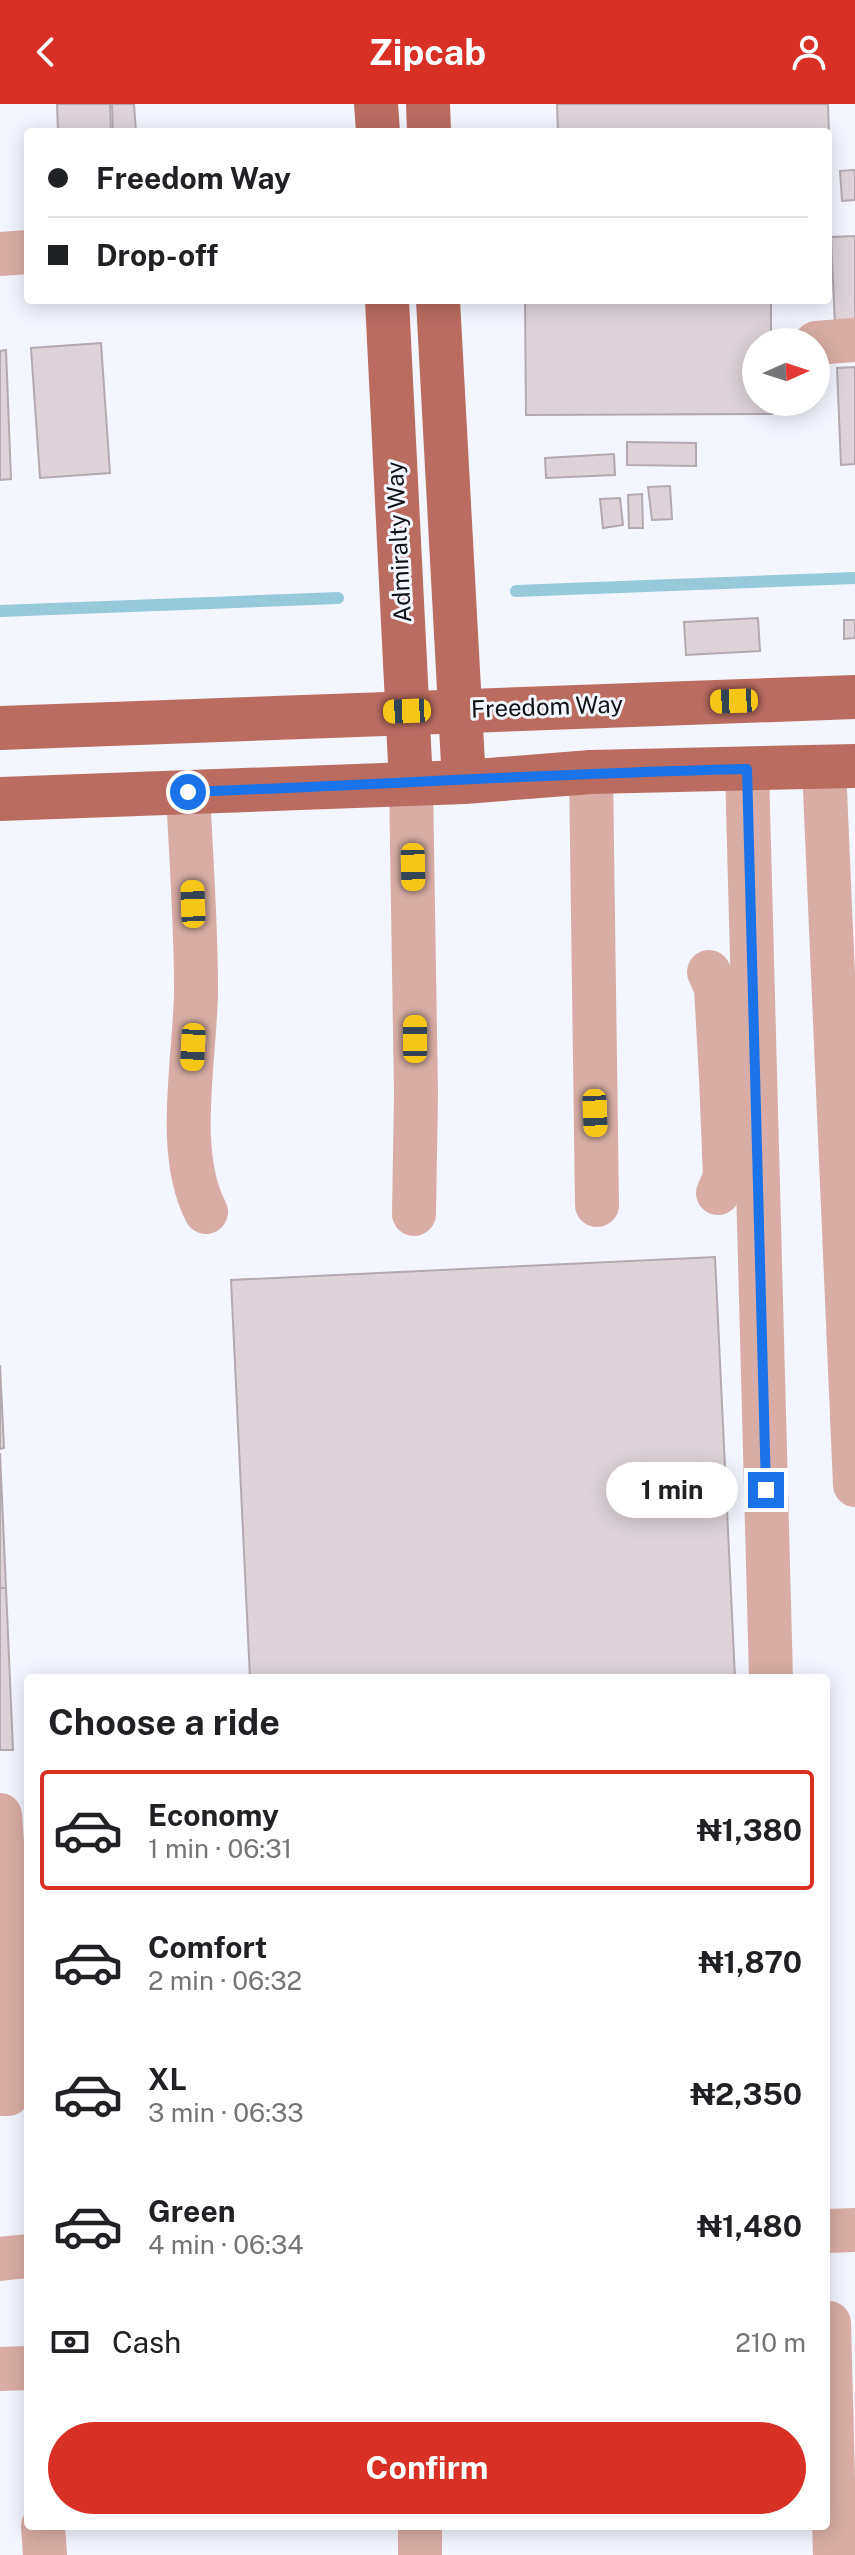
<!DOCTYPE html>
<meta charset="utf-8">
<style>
body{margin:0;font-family:"Public Sans",sans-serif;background:#f2f2f2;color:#202124;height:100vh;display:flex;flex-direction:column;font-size:30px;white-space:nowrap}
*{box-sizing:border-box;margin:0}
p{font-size:26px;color:#757577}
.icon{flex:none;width:44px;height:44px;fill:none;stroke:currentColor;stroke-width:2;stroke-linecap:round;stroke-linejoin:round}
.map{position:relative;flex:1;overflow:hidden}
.drawer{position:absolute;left:24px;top:1570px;width:806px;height:856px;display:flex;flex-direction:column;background:#fff;border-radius:8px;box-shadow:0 4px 20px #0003}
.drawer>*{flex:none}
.guide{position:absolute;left:24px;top:24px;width:808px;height:176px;border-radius:8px;box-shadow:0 4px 20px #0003;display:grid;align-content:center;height:176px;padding:0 24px;background:#fff}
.needle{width:52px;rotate:87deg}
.buttons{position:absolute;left:742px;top:224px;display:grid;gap:16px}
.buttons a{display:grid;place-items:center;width:88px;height:88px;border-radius:50%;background:#fff;box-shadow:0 4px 20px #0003;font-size:40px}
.end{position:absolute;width:36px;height:36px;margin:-18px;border:10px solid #1a73e8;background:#fff;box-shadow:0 0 0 4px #fff}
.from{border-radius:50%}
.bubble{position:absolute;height:56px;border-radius:28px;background:#fff;box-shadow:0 4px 20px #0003;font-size:26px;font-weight:700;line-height:56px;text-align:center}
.car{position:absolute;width:24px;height:48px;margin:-24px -12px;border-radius:10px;box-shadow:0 0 6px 2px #0007;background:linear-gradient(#f5c518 24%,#345 0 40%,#f5c518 0 76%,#345 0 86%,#f5c518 0)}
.guide b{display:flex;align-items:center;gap:28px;height:76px;font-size:30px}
.guide b+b{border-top:2px solid #e0e0e0}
.guide i{width:20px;height:20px;background:#202124}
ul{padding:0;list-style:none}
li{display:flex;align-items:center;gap:24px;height:120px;margin:0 16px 12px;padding:0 8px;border:4px solid transparent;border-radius:8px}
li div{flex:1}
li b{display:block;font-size:30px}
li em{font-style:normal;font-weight:700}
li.on{border-color:#d93025}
li>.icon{width:72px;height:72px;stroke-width:1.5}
h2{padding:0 24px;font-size:36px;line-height:96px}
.pay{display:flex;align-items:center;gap:20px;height:88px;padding:0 24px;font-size:30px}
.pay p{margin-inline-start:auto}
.cta{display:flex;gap:16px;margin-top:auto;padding:16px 24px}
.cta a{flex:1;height:92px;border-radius:48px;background:#d93025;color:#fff;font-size:32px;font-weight:700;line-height:92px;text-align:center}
header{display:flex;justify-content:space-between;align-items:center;height:104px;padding:0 24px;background:#d93025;color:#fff;font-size:36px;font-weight:700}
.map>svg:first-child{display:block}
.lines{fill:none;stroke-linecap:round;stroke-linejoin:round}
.stream{stroke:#96cadb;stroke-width:12}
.building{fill:#ddd3d9;stroke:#b3a9af;stroke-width:2}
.minor{stroke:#d9ada5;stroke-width:44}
.major{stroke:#ba6c60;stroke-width:44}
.route{stroke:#1a73e8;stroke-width:10}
.labels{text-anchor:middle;stroke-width:6;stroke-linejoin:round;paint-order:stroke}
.street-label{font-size:24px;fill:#111215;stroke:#f3f6ff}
</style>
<header><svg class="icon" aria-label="back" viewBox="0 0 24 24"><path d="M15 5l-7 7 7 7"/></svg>Zipcab<svg class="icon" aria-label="person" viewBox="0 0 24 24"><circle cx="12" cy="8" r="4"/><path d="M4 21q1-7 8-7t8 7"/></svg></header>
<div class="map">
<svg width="855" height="2451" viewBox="0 0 855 2451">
<rect width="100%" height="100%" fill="#f3f6ff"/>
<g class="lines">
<g class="stream">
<path d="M516,487L855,474"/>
<path d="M0,507L338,494"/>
</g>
</g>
<g class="building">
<path d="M57,0H110L111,28H58Z"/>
<path d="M112,0H134L136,28H113Z"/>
<path d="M557,0H828L831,92H828V28H558Z"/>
<path d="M855,66V96L842,97L840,67Z"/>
<path d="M855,132V220L835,221L831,133Z"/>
<path d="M525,196H771V238H756V298H772V310L526,311Z"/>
<path d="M101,239L110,369L40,374L31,244Z"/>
<path d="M6,246L11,375L0,376V247Z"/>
<path d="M855,263V360L841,361L837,264Z"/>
<path d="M627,338L696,339V362L627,361Z"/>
<path d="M614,350L615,371L546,374L545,354Z"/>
<path d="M670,382L672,415L652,416L648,383Z"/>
<path d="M642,390L643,424H629L628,391Z"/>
<path d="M620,394L623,421L603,424L600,395Z"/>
<path d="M758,514L760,547L686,551L684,518Z"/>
<path d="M844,516H855V534L844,535Z"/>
<path d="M715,1153L735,1574H250L231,1176Z"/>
<path d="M0,1261L4,1344L0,1345Z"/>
<path d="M0,1349L6,1484H0Z"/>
<path d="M0,1484H6L13,1646H0Z"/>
</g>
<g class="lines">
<g class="minor">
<path d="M0,150L28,148"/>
<path d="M816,239L855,236"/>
<path d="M824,663L855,1381"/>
<path d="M747,665L771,1574"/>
<path d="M591,668L597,1101"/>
<path d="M411,679L416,990L414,1110"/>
<path d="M188,688C191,753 196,819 196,884C196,952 174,1047 206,1108"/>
<path d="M709,868L716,884L721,974L725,1073L718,1089"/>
<path d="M0,1711L19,1972L8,1990H0"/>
<path d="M826,2127L855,2126"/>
<path d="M0,2155L28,2152"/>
<path d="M829,2219L835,2451"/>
<path d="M0,2265L28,2264"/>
<path d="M43,2422L45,2451"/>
<path d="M420,2422V2451"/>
</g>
<g class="major">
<path d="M376,0L378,28"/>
<path d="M428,0L429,28"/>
<path d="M387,196L411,679"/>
<path d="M438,196L464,678"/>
<path d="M0,624L855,593"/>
<path d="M0,695L464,678L591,668L855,662"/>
</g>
</g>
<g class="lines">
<path class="route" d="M188,688C375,681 561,669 747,665L766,1386"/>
</g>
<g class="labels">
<g class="street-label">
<text transform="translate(399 438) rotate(-93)" y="8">Admiralty Way</text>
<text transform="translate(547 603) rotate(-2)" y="8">Freedom Way</text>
</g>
</g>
</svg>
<div class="buttons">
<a><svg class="needle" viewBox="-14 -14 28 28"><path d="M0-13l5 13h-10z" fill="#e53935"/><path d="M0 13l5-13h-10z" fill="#757577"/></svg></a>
</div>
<i class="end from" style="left:188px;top:688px"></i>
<i class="end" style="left:766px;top:1386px"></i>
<div class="bubble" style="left:606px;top:1358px;width:132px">1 min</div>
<i class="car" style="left:734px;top:597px;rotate:268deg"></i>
<i class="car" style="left:407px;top:607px;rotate:268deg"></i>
<i class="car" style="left:413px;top:763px;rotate:179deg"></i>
<i class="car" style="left:193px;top:800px;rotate:358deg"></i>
<i class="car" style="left:415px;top:935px;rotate:0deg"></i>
<i class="car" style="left:193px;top:943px;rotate:183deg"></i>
<i class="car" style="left:595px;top:1009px;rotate:178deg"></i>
<div class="guide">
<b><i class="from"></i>Freedom Way</b>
<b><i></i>Drop-off</b>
</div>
<section class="drawer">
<h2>Choose a ride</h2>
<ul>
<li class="on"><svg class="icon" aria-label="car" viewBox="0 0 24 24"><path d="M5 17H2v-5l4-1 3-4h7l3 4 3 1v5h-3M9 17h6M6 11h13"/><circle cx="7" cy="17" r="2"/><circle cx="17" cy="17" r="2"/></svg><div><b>Economy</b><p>1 min · 06:31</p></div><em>₦1,380</em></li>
<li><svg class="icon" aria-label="car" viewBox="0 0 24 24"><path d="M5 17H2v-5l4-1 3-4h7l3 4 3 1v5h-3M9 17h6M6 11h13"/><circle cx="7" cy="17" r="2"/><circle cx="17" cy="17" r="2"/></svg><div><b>Comfort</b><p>2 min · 06:32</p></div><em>₦1,870</em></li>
<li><svg class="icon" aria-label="car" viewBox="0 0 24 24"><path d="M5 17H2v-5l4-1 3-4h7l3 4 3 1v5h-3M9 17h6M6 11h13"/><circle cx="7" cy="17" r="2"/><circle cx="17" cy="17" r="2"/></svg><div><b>XL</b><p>3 min · 06:33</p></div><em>₦2,350</em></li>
<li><svg class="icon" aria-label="car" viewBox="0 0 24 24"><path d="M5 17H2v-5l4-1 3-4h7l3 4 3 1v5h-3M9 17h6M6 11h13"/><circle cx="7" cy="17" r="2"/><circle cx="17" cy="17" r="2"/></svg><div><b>Green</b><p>4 min · 06:34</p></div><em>₦1,480</em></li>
</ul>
<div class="pay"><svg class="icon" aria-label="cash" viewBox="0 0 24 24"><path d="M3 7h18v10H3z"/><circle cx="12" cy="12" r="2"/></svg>Cash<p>210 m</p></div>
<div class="cta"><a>Confirm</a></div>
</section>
</div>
